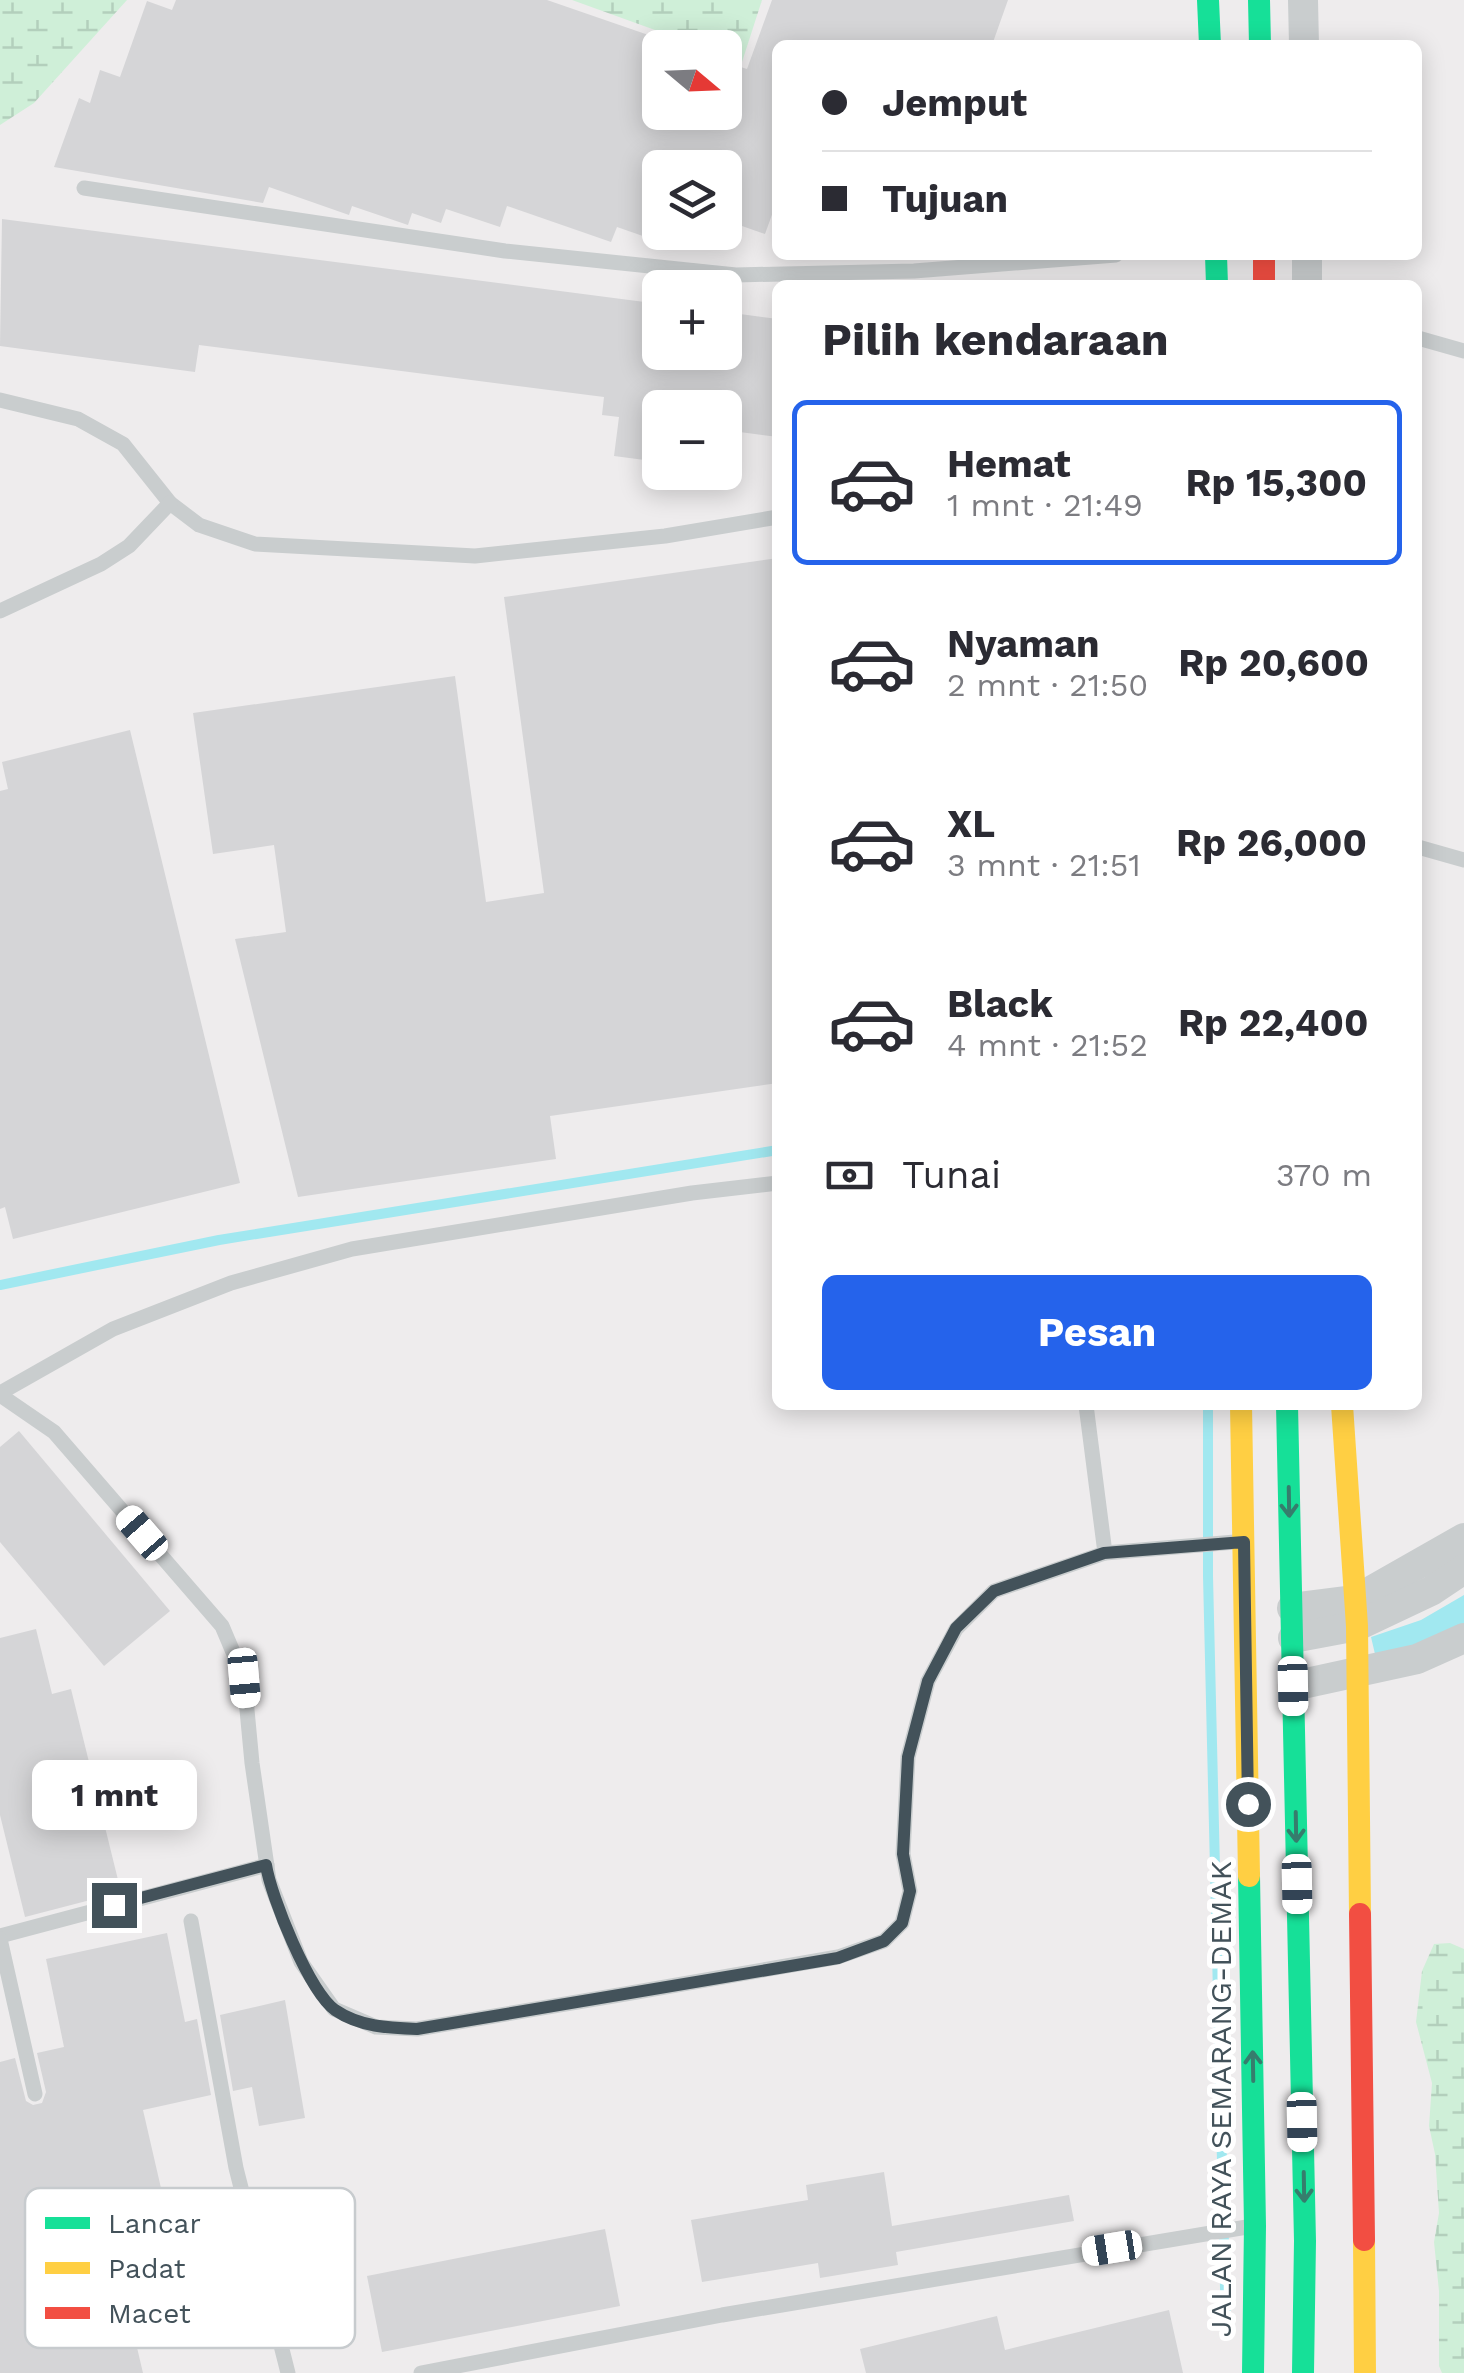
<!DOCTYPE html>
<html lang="id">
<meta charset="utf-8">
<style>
body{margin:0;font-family:"Work Sans",sans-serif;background:#f7f7f7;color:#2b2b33;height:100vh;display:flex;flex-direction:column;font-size:38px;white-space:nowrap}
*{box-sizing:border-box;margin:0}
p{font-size:32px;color:#7c7c81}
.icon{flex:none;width:55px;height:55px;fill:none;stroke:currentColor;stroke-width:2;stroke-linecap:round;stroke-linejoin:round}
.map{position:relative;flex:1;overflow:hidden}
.drawer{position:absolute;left:772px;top:280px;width:650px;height:1130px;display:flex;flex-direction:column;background:#fff;border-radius:15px;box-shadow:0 5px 25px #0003}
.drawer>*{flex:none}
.banner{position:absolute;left:772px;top:40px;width:650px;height:220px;border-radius:15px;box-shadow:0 5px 25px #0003;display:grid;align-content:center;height:220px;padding:0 50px;background:#fff}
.needle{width:65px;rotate:109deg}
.controls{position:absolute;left:642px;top:30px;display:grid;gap:20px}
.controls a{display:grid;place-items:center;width:100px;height:100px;border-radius:15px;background:#fff;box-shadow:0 5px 25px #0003;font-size:50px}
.end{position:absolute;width:45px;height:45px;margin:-22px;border:12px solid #43525a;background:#fff;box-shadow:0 0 0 5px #fff}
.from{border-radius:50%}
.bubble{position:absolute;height:70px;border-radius:15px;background:#fff;box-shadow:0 5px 25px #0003;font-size:32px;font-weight:700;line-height:70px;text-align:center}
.car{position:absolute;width:30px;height:60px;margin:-30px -15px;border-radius:12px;box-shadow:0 0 8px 2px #0007;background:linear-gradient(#fff 24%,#345 0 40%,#fff 0 76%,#345 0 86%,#fff 0)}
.banner b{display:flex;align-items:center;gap:35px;height:95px;font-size:38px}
.banner b+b{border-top:2px solid #e1e1e2}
.banner i{width:25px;height:25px;background:#2b2b33}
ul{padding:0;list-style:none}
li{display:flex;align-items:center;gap:30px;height:165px;margin:0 20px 15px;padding:0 30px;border:5px solid transparent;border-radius:15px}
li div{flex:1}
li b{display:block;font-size:38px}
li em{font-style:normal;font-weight:700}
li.current{border-color:#2563eb}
li>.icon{width:90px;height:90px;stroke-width:1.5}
h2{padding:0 50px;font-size:45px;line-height:120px}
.pay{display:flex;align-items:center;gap:25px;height:110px;padding:0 50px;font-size:38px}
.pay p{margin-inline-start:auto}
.primary-button{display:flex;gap:20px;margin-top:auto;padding:20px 50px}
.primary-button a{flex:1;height:115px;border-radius:15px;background:#2563eb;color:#fff;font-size:40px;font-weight:700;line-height:115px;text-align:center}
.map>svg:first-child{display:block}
.wetland{fill:url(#wetland-marsh)}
.water{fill:#a1e8f0}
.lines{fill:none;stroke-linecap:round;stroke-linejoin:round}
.stream{stroke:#a1e8f0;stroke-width:10}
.building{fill:#d5d5d7}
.lane{stroke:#c9cdce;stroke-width:15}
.street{stroke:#c9cdce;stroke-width:30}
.fast{stroke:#16e098;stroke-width:22}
.slow{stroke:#ffcf43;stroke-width:22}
.jam{stroke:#f24e42;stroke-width:22}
.oneway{stroke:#367d6d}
.route{stroke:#43525a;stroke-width:12}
.labels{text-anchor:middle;stroke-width:10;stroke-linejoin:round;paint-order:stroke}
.street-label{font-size:30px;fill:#43525a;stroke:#fff}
.key{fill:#fff;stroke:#c7cbce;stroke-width:2.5}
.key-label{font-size:28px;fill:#43525a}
</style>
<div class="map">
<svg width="1464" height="2373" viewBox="0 0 1464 2373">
<defs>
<pattern id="wetland-marsh" width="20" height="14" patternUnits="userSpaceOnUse" patternTransform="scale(2.5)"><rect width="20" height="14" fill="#cfefd8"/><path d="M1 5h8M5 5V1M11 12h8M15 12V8" fill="none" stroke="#b3cfbc"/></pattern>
</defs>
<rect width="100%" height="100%" fill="#eeeced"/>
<g class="wetland">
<path d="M0,0H127L34,103L0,125Z"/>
<path d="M572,0H762L742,62L725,56V48L702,47Z"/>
<path d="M1450,1943L1464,1949V2373H1442L1439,2366V2291L1434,2242L1439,2213L1435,2154L1429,2126L1432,2083L1416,2022L1422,1971L1434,1944Z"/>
</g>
<path class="water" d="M1464,1595V1629L1413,1653L1375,1654L1371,1637L1421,1620Z"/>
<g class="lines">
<g class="stream">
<path d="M0,1285L219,1240L778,1150"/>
<path d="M1208,1405V1576L1226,2329"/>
</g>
</g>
<g class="building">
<path d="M176,0H547L660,39V112H725V62L747,69L772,0H1008L992,45H778V198L765,234L725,220V168H660V242L617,227L611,242L507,206L500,227L446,209L441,223L412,213L408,225L352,206L349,215L269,187L263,203L54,167L79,98L90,103L100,70L120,77L147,1L172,10Z"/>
<path d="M2,219L660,304V352H725V312L778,319V437L725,430V408H660V462L614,456L619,417L602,415L604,397L199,345L195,372L0,346Z"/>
<path d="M778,558V1083L550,1116L556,1159L298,1197L235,939L286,932L274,845L213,854L193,713L455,676L486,902L544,893L504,597Z"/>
<path d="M130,730L240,1183L13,1239L5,1207L0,1209V791L8,789L2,762Z"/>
<path d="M19,1431L170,1611L104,1666L0,1542V1447Z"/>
<path d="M36,1629L52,1694L71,1689L121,1892L25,1917L0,1815V1638Z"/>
<path d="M167,1933L185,2022L197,2019L211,2095L143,2110L184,2288L126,2301L143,2373H0V2062L15,2058L26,2101L33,2105L42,2103L46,2092L37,2053L64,2047L46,1959Z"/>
<path d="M285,2000L305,2118L259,2126L252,2087L233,2091L220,2015Z"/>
<path d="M884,2172L892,2226L1069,2195L1074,2221L896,2252L898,2265L820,2278L818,2263L702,2282L691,2220L808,2200L806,2185Z"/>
<path d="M605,2229L620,2306L382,2352L367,2276Z"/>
<path d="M1169,2310L1183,2373H866L860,2349L997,2316L1005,2350Z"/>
</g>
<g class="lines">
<g class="lane">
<path d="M84,188L505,251L736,275L914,271L1116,255"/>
<path d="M1418,338L1464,351"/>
<path d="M0,400L78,419L123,444L170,503L199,525L255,544L475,556L665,536L778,517"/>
<path d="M0,611L101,564L129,546L170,503"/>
<path d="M1418,847L1464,860"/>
<path d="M0,1393L113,1329L231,1283L352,1249L692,1193L778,1183"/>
<path d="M0,1395L54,1432L222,1626L244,1678L252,1763L269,1880L301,1962L334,2009L376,2027L417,2029L625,1994L838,1957L884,1941L902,1923L910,1891L903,1854L908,1757L928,1681L956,1629L994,1591L1105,1553L1235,1542"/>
<path d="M1086,1405L1105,1553"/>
<path d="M191,1921L236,2168L288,2373"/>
<path d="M0,1936L267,1865"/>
<path d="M0,1939L35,2094"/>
<path d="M421,2373L722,2315L1247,2227"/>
</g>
<g class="street">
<path d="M1303,0L1304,45"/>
<path d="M1307,255V285"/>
<path d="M1292,1608L1355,1600L1464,1538"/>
<path d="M1293,1638L1357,1626L1431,1591L1464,1569"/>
<path d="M1293,1686L1417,1659L1464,1638"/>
</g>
<g class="fast">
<path d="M1208,0L1210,45"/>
<path d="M1259,0L1260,45"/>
<path d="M1216,255L1217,285"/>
<path d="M1287,1405L1305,2241L1303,2373"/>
<path d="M1249,1876L1255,2226L1253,2373"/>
</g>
<g class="slow">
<path d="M1241,1405L1249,1876"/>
<path d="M1342,1405L1357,1626L1360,1914"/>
<path d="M1364,2240L1365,2373"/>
</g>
<g class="jam">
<path d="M1264,255V285"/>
<path d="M1360,1914L1364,2240"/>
</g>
</g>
<defs><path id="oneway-shaft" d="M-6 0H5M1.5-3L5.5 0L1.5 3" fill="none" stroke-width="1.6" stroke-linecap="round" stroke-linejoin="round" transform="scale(2.5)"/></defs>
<g class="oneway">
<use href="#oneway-shaft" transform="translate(1289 1502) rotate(89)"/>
<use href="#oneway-shaft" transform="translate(1296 1827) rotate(89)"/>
<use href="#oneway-shaft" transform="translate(1253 2066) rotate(-91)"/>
<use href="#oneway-shaft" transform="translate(1304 2187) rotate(89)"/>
</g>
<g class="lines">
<path class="route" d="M114,1905L266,1865C271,1897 309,1991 335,2010C360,2027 389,2028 417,2029L838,1958L884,1941L902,1923L910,1891L903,1854L908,1757L928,1681L956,1628L994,1591L1104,1553L1244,1542L1248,1804"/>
</g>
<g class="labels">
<g class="street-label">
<text transform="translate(1221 2099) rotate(-90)" y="10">JALAN RAYA SEMARANG-DEMAK</text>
</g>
</g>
<rect x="25" y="2188" width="330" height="160" rx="15" class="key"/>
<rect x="45" y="2217" width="45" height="12" fill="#16e098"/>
<rect x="45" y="2262" width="45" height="12" fill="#ffcf43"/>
<rect x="45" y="2307" width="45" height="12" fill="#f24e42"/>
<g class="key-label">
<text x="108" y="2233">Lancar</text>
<text x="108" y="2278">Padat</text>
<text x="108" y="2323">Macet</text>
</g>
</svg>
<div class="controls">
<a><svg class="needle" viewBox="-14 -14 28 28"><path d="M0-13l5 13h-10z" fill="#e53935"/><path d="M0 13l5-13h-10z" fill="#7c7c81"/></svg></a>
<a><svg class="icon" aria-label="layers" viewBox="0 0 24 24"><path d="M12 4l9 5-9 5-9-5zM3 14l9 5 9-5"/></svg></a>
<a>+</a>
<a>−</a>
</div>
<i class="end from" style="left:1248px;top:1804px"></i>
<i class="end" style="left:114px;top:1905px"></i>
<div class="bubble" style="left:32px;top:1760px;width:165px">1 mnt</div>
<i class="car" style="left:142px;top:1533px;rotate:319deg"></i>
<i class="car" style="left:244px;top:1678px;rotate:175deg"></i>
<i class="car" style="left:1293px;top:1686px;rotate:179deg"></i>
<i class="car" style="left:1297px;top:1884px;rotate:179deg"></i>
<i class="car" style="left:1302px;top:2122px;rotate:179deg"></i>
<i class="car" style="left:1112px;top:2248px;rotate:261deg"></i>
<div class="banner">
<b><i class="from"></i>Jemput</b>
<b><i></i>Tujuan</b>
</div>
<section class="drawer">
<h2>Pilih kendaraan</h2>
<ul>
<li class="current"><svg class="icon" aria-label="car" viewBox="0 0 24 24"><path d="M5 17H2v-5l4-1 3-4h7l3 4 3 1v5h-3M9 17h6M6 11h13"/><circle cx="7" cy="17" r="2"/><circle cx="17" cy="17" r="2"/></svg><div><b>Hemat</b><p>1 mnt · 21:49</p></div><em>Rp 15,300</em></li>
<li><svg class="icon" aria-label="car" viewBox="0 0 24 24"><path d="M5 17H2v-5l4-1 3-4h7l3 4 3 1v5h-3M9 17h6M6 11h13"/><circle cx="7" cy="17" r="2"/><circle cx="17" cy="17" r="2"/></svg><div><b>Nyaman</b><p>2 mnt · 21:50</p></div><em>Rp 20,600</em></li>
<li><svg class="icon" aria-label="car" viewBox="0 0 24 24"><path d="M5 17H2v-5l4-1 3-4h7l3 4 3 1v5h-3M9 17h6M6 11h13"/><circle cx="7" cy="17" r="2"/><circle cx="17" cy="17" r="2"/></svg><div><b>XL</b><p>3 mnt · 21:51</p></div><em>Rp 26,000</em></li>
<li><svg class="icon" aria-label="car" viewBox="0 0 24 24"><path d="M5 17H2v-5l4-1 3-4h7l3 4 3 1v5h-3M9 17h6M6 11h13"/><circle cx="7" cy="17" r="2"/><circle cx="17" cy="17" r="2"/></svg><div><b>Black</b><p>4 mnt · 21:52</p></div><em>Rp 22,400</em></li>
</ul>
<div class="pay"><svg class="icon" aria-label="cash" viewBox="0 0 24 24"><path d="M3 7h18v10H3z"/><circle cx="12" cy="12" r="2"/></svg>Tunai<p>370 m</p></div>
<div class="primary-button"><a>Pesan</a></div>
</section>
</div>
